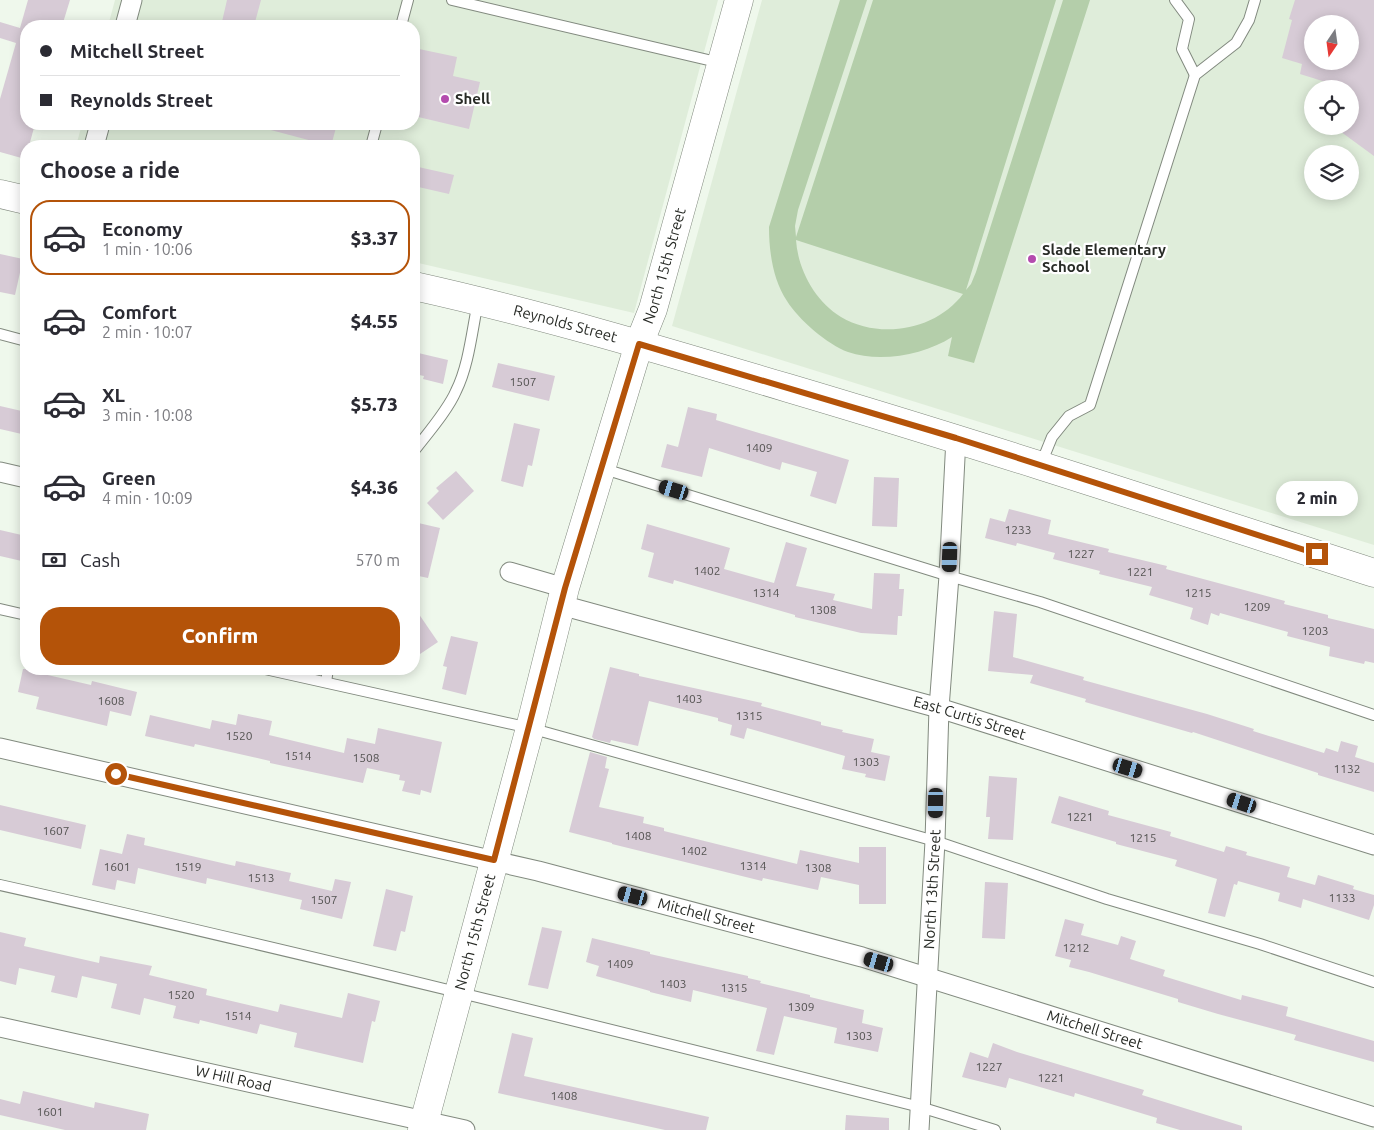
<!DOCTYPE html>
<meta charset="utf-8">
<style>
body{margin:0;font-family:Ubuntu,sans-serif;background:#f2f2f3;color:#2b2b33;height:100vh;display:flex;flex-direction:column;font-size:19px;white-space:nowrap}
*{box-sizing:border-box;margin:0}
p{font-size:16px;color:#7c7c81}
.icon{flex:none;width:28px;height:28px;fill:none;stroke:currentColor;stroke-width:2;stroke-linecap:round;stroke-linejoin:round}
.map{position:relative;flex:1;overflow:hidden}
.panel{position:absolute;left:20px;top:140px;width:400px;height:535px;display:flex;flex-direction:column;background:#fff;border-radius:20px;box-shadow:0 2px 12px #0003}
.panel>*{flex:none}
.guide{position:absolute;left:20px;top:20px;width:400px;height:110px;border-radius:20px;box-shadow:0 2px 12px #0003;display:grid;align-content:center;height:110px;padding:0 20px;background:#fff}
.needle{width:32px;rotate:193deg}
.buttons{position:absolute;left:1304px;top:15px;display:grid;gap:10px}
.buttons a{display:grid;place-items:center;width:55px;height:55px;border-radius:50%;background:#fff;box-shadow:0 2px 12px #0003;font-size:25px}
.end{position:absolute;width:22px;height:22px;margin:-11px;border:6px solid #b45309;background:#fff;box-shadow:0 0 0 2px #fff}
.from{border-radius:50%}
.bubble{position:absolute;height:35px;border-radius:18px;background:#fff;box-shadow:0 2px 12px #0003;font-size:16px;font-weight:800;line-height:35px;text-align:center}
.car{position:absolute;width:15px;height:30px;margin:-15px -8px;border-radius:6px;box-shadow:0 0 4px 1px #0007;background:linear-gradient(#222 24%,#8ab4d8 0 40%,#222 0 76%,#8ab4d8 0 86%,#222 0)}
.guide b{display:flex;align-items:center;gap:18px;height:48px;font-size:19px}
.guide b+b{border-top:1px solid #e1e1e2}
.guide i{width:12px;height:12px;background:#2b2b33}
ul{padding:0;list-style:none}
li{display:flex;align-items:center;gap:15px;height:75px;margin:0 10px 8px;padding:0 10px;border:2px solid transparent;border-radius:20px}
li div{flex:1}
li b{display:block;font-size:19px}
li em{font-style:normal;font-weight:800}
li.selected{border-color:#b45309}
li>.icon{width:45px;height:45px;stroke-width:1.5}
h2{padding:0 20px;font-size:22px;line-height:60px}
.pay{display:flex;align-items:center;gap:12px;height:55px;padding:0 20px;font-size:19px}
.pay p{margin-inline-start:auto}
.cta{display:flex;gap:10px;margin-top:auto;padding:10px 20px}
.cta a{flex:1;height:58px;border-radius:20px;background:#b45309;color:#fff;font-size:20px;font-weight:800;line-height:58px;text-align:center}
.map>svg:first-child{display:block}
.built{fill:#dfedda;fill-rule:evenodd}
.green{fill:#b4ceaa;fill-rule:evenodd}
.building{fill:#d7cbd6;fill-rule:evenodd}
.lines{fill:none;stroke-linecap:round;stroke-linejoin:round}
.lane-casing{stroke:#828a7f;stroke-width:12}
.street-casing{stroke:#828a7f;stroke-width:21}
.secondary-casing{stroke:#828a7f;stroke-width:29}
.lane{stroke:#fff;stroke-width:10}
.street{stroke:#fff;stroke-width:19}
.secondary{stroke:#fff;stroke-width:28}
.route{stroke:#b45309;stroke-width:6}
.poi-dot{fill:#b44bae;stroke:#fff;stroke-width:2}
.labels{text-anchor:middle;stroke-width:4.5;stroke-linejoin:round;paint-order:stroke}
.number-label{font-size:12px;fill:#545352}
.poi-label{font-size:15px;font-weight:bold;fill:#282b26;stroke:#fff;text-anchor:start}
.street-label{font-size:15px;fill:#282b26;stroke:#fff}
</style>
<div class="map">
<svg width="1374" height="1130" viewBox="0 0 1374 1130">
<rect width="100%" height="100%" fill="#eff8ec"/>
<g class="built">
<path d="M115,0H718L634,313L414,262V146H76L82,124H414V26H108Z"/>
<path d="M762,0H1374V545L672,326ZM1312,24H1350V61H1312ZM1312,89H1350V126H1312ZM1312,154H1350V191H1312Z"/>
</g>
<path class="green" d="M840,0H867L798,210L795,226L796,237L873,0H1056L966,290L971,284L976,272L1063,0H1090L974,363L948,356L952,337C924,355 880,363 848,352C828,345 798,319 787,301C773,280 769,252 769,227ZM796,240L963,294C936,330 880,340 841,317C815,301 798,270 796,240Z"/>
<g class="building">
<path d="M28,0H70L62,26H26V124H35L29,146H26L25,159L0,152V99L16,43L0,38V22L20,28Z"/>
<path d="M227,0H261L254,26H221Z"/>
<path d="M1295,0H1374V156L1333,126H1350V89H1331L1332,84L1300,74L1302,64L1282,58L1292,20L1289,19ZM1312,24H1350V61H1312Z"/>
<path d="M419,49L457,57L453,76L480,82L469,129L414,116V71Z"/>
<path d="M267,124H337L331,146L267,129Z"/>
<path d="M414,166L454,175L449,194L414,186Z"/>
<path d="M0,254L23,259L15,295L0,292Z"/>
<path d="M414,352L448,360L443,384L423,379L424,376L414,374Z"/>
<path d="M498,363L555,376L549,401L492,387Z"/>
<path d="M0,406L26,412V435L0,429Z"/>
<path d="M688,407L717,414L716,420L849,460L836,504L810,496L817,472L782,462L780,470L709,448L702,477L661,467L667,444L678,447Z"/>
<path d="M514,423L540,429L532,466L528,465L523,487L501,481Z"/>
<path d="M456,471L474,491L443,520L427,503L439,491L436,488Z"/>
<path d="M874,477L899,478L897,527L872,526Z"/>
<path d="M1009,509L1051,520L1048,534L1109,549L1108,552L1167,566L1166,569L1285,601L1284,604L1328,615V618L1374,629V663L1365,661L1364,664L1329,656L1330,647L1287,636L1288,632L1220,613L1219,616L1211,613L1208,625L1190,619L1193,608L1149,595L1152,587L1099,574L1100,571L1053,559L1055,553L1017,543L1016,546L985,538L990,518L1005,522Z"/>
<path d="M414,522L440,528L428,578L414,575Z"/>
<path d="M647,524L730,548L724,569L774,583L786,542L807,548L796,586L835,594L833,600L872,609L874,573L900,574L899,589H904L902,616H898L897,635L861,633L795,617V615L674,580L673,584L648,577L654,553L641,549Z"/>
<path d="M0,530L26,536V562L0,556Z"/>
<path d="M414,607L438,642L414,658Z"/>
<path d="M994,611L1017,614L1013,657L1084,677L1083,680L1207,714L1254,729L1253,731L1324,753L1326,748L1338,752L1341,741L1358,746L1355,757L1374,763V792L1318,775V773L1193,732L1192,733L1085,702L1086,699L1030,683L1033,675L988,671Z"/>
<path d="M451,636L478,642L466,695L442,689L447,667L443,666Z"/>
<path d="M610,667L639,674V676L762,703L761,706L821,722V725L843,730L842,732L874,739L871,752L890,756L885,781L865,777L866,774L842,769L845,756L747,728L744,739L730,735L732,725L718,721V718L649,701L638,746L611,740L610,743L594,739L592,737Z"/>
<path d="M23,669H40L39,673L91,685L92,681L137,692L131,716L110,711L107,726L36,709L39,697L18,692Z"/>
<path d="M238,714L272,721L269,735L344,753L347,738L375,744L378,728L442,742L431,793L421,790L420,795L402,791L405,781L399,780L400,775L367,768L363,783L270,763V761L195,744L194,747L145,736L150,715L210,729L212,720L236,725Z"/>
<path d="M590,752L607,757L605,768L609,769L599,807L644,817L643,823L664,828V831L797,864L800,850L859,863V847H886V904H859V885L821,877L818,890L763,878L762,881L612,844V843L569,832Z"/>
<path d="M989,776L1017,778L1013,840L988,839L990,817H986Z"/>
<path d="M1059,796L1109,811L1108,815L1171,832L1170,836L1224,852L1226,846L1247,852L1246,855L1290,867L1287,877L1315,885L1318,875L1354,886L1353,889L1374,895V905L1369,920L1303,899L1301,908L1278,901L1280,893L1238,881L1237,885L1234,884L1225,917L1208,913L1217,879L1175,866L1177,860L1116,844V842L1051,823Z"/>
<path d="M0,805L86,825L81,849L0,830Z"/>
<path d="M127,834L145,838L144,845L235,866L236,861L291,873L289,881L332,891L335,879L351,882L342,919L300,909L302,900L207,878L206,884L138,868L135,884L117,880L115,890L92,885L100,849L122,854Z"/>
<path d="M985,882L1008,883L1005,939L982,938Z"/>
<path d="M386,889L413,896L405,932L401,931L396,951L373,946Z"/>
<path d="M1065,919L1084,924L1081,935L1118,945L1121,936L1136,941L1130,959L1165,970L1163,976L1241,1000L1242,995L1288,1007L1286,1016L1374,1041V1062L1294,1040L1296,1035L1218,1014L1178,1002V999L1089,972L1069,967L1071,960L1055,956Z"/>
<path d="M542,927L562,931L548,989L528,985Z"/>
<path d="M0,932L26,938L24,946L99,963L100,956L152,966L149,975L207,989L206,995L278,1012L280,1004L342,1018L348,993L380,1001L375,1022L372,1021L363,1063L294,1047L297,1033L260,1024L257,1034L200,1020L199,1024L173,1018L176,1006L144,998L140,1015L111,1008L117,984L82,976L77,998L51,992L55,976L19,968L16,985L0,981Z"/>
<path d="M592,938L650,952V954L748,976V978L761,981L760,983L810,995V997L864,1010L862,1023L883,1028L878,1052L834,1043L837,1028L784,1016L774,1055L756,1051L767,1008L693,990L691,1002L650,992V991L596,976L599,966L586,962Z"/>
<path d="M512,1033L533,1038L524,1076L709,1117L706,1130H665L498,1093Z"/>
<path d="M993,1043L1017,1052L1144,1090L1142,1095L1242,1126V1130H1180L1156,1123L1157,1118L1075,1093L1074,1097L1009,1078L1006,1088L962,1077L970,1052L988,1058Z"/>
<path d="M23,1091L94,1108L95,1102L149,1114L146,1130H65L0,1115V1099L20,1104Z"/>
<path d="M846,1115L889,1118V1130H845Z"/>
</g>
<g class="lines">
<g class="lane-casing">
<g id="lane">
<path d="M452,0L721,63"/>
<path d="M1175,0L1189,19L1182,49L1195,75"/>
<path d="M401,26L408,0"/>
<path d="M371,146L377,124"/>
<path d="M0,334L26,341"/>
<path d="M414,451C427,434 448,410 456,391C469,365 472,330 478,302"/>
<path d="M1041,464L1052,437L1069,416L1090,405L1195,75L1236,43L1249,20L1255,0"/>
<path d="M601,468L949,576L1040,602L1374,715"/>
<path d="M0,609L26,615"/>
<path d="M265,669L530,728L935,841L1107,899L1260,944L1374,982"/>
<path d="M326,682L328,669"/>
<path d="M0,885C308,954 614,1030 920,1107L995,1130"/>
</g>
</g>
<g class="street-casing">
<g id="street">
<path d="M125,26L132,0"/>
<path d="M94,146L100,124"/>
<path d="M0,472L26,478"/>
<path d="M510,572L565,588"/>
<path id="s1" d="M561,605L939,708L1374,845"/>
<path id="s2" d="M0,748L538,871L862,957L1374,1117"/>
<path id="s3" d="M0,1027L465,1130"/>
<path id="s4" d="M919,1130L935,841L939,708L949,576L956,438"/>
</g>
</g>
<g class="secondary-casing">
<g id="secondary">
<path d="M0,194L26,200"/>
<path id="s5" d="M414,286C540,314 664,351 788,388C984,446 1179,510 1374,573"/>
<path id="s6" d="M422,1130L530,728L565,588L639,344L653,309L739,0"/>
</g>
</g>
<use href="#lane" class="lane"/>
<use href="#street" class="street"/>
<use href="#secondary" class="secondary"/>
</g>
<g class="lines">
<path class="route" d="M116,774L494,860L565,588L639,344L956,438L1317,554"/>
</g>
<g class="poi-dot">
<circle cx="445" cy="99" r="5"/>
<circle cx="1032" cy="259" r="5"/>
</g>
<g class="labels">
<g class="number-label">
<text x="523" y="386">1507</text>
<text x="759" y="452">1409</text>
<text x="1018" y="534">1233</text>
<text x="1081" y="558">1227</text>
<text x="707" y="575">1402</text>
<text x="1140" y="576">1221</text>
<text x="766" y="597">1314</text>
<text x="1198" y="597">1215</text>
<text x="1257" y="611">1209</text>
<text x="823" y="614">1308</text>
<text x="1315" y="635">1203</text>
<text x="689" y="703">1403</text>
<text x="111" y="705">1608</text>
<text x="749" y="720">1315</text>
<text x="239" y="740">1520</text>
<text x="298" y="760">1514</text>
<text x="366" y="762">1508</text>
<text x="866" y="766">1303</text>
<text x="1347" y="773">1132</text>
<text x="1080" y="821">1221</text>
<text x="56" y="835">1607</text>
<text x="638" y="840">1408</text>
<text x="1143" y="842">1215</text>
<text x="694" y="855">1402</text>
<text x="753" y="870">1314</text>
<text x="117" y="871">1601</text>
<text x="188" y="871">1519</text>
<text x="818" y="872">1308</text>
<text x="261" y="882">1513</text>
<text x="1342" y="902">1133</text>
<text x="324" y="904">1507</text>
<text x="1076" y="952">1212</text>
<text x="620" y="968">1409</text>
<text x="673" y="988">1403</text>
<text x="734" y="992">1315</text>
<text x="181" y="999">1520</text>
<text x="801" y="1011">1309</text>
<text x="238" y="1020">1514</text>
<text x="859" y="1040">1303</text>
<text x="989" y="1071">1227</text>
<text x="1051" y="1082">1221</text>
<text x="564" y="1100">1408</text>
<text x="50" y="1116">1601</text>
</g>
<g class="poi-label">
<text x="455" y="104">Shell</text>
<text x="1042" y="255">Slade Elementary<tspan x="1042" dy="17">School</tspan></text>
</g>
<g class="street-label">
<text dy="5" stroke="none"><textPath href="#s6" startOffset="898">North 15th Street</textPath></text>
<text dy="5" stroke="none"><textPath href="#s5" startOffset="156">Reynolds Street</textPath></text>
<text dy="5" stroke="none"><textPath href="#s1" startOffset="424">East Curtis Street</textPath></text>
<text dy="5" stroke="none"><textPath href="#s4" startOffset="241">North 13th Street</textPath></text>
<text dy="5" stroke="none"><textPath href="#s2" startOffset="726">Mitchell Street</textPath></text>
<text dy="5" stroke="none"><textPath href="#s6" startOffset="205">North 15th Street</textPath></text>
<text dy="5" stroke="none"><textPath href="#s2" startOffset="1131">Mitchell Street</textPath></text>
<text dy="5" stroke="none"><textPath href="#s3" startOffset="239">W Hill Road</textPath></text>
</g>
</g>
</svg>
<div class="buttons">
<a><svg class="needle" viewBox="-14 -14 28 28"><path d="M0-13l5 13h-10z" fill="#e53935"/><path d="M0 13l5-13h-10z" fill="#7c7c81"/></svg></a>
<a><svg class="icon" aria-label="locate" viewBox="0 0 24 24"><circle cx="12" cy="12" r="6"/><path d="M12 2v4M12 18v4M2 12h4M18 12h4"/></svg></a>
<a><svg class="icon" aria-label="layers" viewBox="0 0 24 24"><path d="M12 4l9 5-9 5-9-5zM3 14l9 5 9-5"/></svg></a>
</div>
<i class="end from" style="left:116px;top:774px"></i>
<i class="end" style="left:1317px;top:554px"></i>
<div class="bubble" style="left:1276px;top:481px;width:82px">2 min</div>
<i class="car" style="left:674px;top:490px;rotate:287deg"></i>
<i class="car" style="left:950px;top:557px;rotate:182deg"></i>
<i class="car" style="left:1128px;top:768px;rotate:107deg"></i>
<i class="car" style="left:936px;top:803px;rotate:181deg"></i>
<i class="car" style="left:1242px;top:803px;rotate:288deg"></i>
<i class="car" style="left:633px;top:896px;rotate:285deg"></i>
<i class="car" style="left:879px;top:962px;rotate:286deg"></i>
<div class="guide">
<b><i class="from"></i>Mitchell Street</b>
<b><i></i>Reynolds Street</b>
</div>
<section class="panel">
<h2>Choose a ride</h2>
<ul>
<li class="selected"><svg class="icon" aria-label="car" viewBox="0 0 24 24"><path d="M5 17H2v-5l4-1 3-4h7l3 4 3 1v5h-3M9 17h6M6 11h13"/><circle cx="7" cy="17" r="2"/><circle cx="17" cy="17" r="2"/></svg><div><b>Economy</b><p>1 min · 10:06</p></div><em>$3.37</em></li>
<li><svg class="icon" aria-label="car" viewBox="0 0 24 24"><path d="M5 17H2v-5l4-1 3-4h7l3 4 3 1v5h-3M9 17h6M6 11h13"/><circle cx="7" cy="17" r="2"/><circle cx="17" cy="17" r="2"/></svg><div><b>Comfort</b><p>2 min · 10:07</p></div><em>$4.55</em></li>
<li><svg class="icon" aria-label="car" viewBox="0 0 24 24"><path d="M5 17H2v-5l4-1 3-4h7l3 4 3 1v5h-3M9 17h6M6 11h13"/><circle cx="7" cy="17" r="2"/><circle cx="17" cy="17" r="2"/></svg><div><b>XL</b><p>3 min · 10:08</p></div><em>$5.73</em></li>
<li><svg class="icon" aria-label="car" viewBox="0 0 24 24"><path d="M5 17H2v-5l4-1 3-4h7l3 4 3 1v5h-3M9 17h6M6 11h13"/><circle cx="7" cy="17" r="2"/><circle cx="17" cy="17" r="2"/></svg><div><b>Green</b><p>4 min · 10:09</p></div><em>$4.36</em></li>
</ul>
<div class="pay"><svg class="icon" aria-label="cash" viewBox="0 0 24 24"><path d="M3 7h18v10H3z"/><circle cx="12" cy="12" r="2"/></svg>Cash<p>570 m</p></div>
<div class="cta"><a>Confirm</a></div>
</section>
</div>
